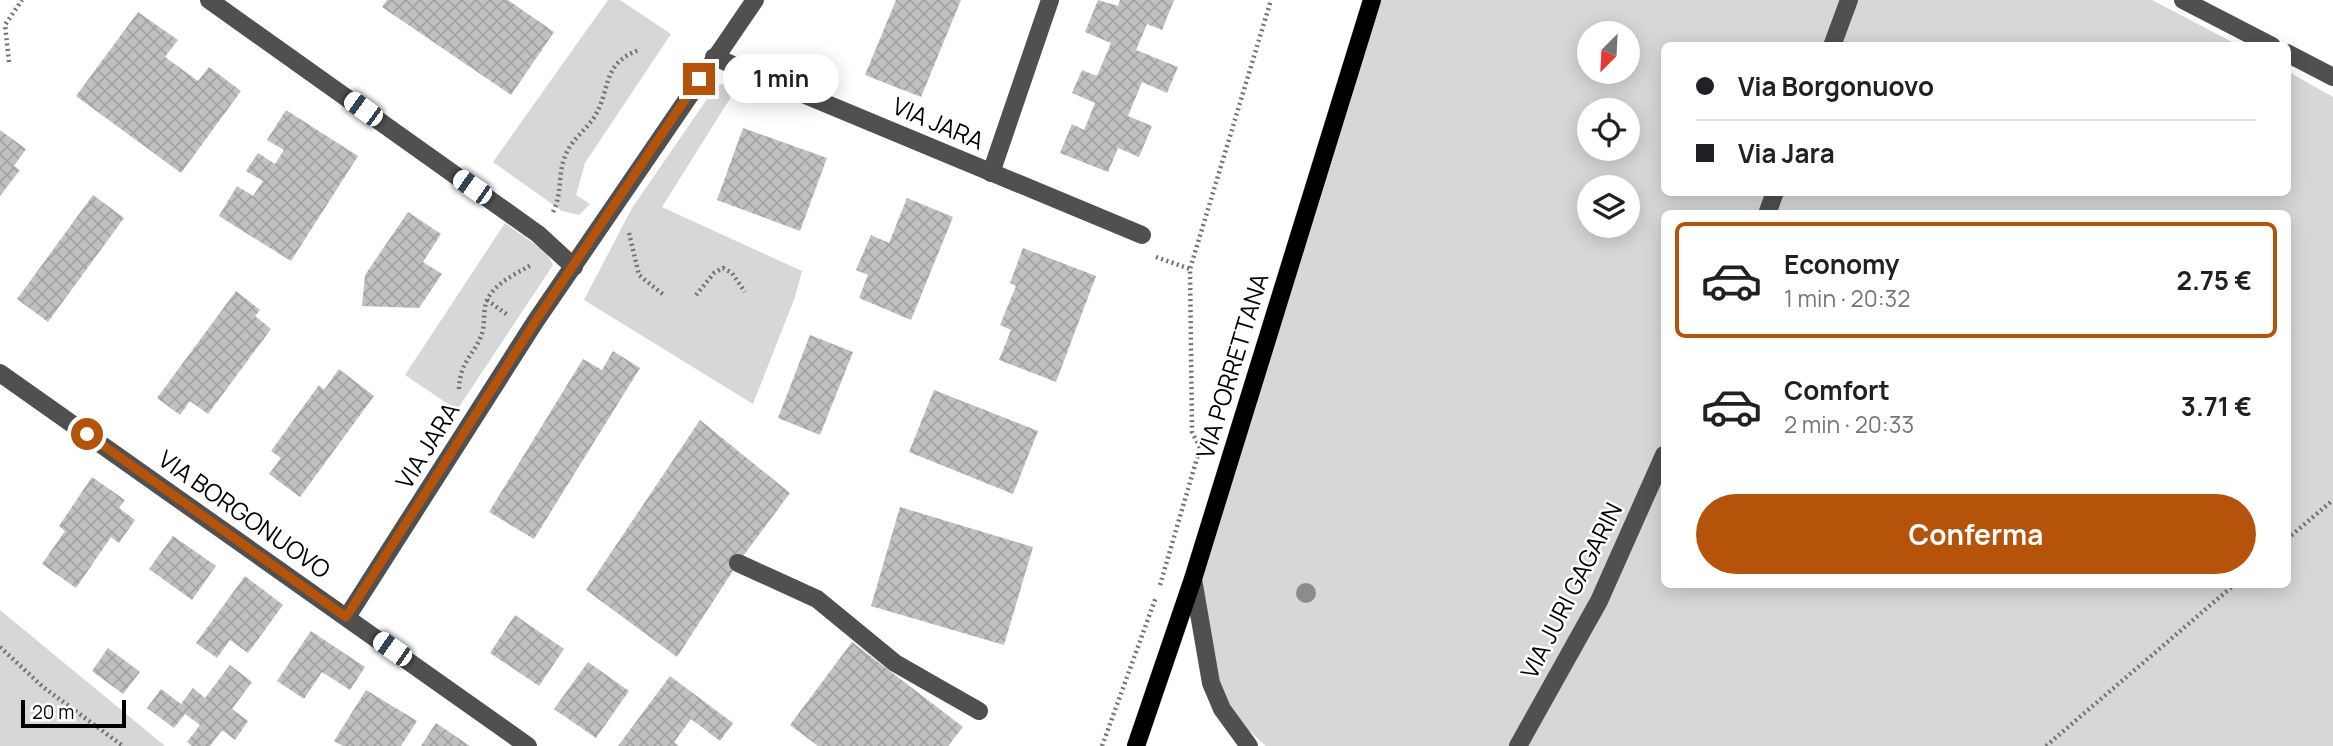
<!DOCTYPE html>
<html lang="it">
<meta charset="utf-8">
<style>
body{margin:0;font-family:Manrope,sans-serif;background:#f2f2f2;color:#202124;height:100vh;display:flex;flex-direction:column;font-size:26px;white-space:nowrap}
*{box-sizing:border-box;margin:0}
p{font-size:23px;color:#757577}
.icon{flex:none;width:38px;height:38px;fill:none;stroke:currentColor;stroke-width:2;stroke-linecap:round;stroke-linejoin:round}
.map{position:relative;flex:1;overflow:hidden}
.details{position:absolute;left:1661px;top:210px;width:630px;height:378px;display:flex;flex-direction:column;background:#fff;border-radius:10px;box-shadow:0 4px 18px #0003}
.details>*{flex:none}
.banner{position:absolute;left:1661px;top:42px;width:630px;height:154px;border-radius:10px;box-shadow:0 4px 18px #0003;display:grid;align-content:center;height:154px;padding:0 35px;background:#fff}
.needle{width:46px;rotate:204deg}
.tools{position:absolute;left:1577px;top:21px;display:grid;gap:14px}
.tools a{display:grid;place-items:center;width:63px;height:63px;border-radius:50%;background:#fff;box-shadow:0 4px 18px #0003;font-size:35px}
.scale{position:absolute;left:21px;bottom:18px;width:105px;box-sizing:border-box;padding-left:7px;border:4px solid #000;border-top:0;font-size:19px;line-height:24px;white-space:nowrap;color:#000;-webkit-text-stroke:5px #fff;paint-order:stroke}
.end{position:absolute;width:32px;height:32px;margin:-16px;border:9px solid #b45309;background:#fff;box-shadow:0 0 0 4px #fff}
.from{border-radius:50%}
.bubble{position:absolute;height:49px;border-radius:24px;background:#fff;box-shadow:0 4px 18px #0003;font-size:23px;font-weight:700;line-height:49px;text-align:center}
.car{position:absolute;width:21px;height:42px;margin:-21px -10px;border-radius:9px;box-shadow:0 0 5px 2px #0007;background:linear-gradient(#fff 24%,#345 0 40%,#fff 0 76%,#345 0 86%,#fff 0)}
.banner b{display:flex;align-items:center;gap:24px;height:66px;font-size:26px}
.banner b+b{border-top:2px solid #e0e0e0}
.banner i{width:18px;height:18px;background:#202124}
ul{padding:12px 0 0;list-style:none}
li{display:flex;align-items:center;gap:21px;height:116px;margin:0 14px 10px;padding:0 21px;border:4px solid transparent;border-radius:10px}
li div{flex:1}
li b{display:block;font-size:26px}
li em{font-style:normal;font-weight:700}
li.selected{border-color:#b45309}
li>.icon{width:63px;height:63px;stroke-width:1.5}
.button{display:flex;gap:14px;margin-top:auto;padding:14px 35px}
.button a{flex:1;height:80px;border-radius:42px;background:#b45309;color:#fff;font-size:28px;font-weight:700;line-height:80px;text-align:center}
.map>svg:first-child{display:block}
.grass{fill:#d7d7d7;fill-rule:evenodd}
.building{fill:url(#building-cross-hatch)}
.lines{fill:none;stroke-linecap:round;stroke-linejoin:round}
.major-casing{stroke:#dbdbdb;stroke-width:19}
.path{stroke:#727272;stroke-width:4.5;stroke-dasharray:2 3.5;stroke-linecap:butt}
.minor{stroke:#505050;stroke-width:18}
.major{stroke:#000;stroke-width:18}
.tree{fill:#8c8c8c}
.route{stroke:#b45309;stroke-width:9}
.labels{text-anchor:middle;stroke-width:5;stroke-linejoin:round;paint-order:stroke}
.street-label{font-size:24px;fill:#000;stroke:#fff}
</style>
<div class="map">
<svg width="2333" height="746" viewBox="0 0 2333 746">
<defs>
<pattern id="building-cross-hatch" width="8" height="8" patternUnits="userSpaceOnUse" patternTransform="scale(1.75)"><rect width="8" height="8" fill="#c0c0c0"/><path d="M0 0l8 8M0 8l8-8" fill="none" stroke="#a3a3a3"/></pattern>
</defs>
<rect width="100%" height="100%" fill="#fff"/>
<g class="grass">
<path d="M608,0H620L671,34L585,163L576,195L590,204L579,215L562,211L493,162Z"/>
<path d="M1369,0H2152L2238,45L1664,46V192H2287V71L2333,97V746H1266L1236,719L1188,612ZM1589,33H1628V72H1589ZM1589,110H1628V149H1589ZM1589,187H1628V226H1589ZM1664,214H2287V584H1664Z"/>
<path d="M726,83L736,89L662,207L802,271L795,297L753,404L584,300L632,208L716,86Z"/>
<path d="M505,223L547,253L553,265L457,410L405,375Z"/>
<path d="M0,610L165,746H0Z"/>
</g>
<g class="building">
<path d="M387,0H508L554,32L511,95L382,7Z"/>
<path d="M896,0H961L921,97L865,75Z"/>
<path d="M1098,0L1118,6L1120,0H1174L1162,30L1147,24L1136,50L1178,67L1167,93L1142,82L1128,116L1152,126L1139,157L1118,148L1108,172L1060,153L1072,124L1084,130L1095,103L1072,93L1082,70L1097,76L1111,43L1085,32Z"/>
<path d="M138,12L178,40L165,57L198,81L209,67L241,91L181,173L76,96Z"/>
<path d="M286,110L358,156L291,261L219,216L237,186L253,196L263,181L246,171L258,153L275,164L284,150L267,140Z"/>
<path d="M743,128L827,158L800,231L717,200Z"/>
<path d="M0,130L26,149L14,166L20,170L0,196Z"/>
<path d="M93,195L124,218L48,322L17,299Z"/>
<path d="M907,198L953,217L911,320L859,298L868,275L856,270L871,235L889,243Z"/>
<path d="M408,212L441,234L423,262L442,274L419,308L362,306L365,275Z"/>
<path d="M1023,248L1096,276L1056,382L999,360L1011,330L1000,325L1016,286L1010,283Z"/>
<path d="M236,291L260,310L255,316L271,329L208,414L190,401L180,415L157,398Z"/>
<path d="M810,335L853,352L820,435L778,418Z"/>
<path d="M613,351L640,368L534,539L489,512L583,359L602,370Z"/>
<path d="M339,369L374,396L300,497L269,474L281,458L271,451L319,385L324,390Z"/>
<path d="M934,390L1038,431L1013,494L909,452Z"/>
<path d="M700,420L790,493L738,563L677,657L586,590Z"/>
<path d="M92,477L125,500L119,508L135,520L119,543L111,537L76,588L42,564L65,531L59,526Z"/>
<path d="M900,507L1033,547L1004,645L871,606Z"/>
<path d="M173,536L216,566L192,600L149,569Z"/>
<path d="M245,576L283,605L248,653L230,640L217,658L196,643Z"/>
<path d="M515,615L564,649L539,686L490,653Z"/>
<path d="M311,631L365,667L350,690L322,672L304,699L277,681Z"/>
<path d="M852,642L963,727L948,746H818L790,725Z"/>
<path d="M108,648L140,672L123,694L92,671Z"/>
<path d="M588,662L629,691L596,738L554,709Z"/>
<path d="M230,665L252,682L232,709L248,721L235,740L222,730L210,746H192L187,742L200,725L185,714L174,728L147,708L161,689L181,704L193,688L205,698Z"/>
<path d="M670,676L733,723L720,741L691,719L674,742L679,746H618Z"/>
<path d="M366,690L417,721L401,746H343L334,741Z"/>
<path d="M436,723L470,746H421Z"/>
</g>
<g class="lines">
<g class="major-casing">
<path id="major" d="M1136,746L1193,579L1372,0"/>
</g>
<g class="path">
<path d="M9,62L5,25L22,0"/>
<path d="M553,212C563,192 557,174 566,154C571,141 585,130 593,119C612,91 600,64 639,50"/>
<path d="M629,233L639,275L665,296"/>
<path d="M1156,257L1190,269"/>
<path d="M696,295L714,273L723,268L732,273L745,292"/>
<path d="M487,300L509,316"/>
<path d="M459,389C460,359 476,355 483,330C485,320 483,307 488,298C497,282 516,274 531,265"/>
<path d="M2287,539L2333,500"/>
<path d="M1160,585L1200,448L1192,432L1190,269L1271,0"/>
<path d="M0,647L43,687L123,746"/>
<path d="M1102,746L1156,597"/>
<path d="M2046,746L2235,584"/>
</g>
<g class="minor">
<path d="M209,0L538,234L574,267"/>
<path d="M2183,0L2272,46"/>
<path d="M1832,46L1849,0"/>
<path d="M2287,53L2333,77"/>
<path d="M714,57L1142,235"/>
<path d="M991,173L1050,0"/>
<path d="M1767,214L1775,192"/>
<path d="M0,373L528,746"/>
<path d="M738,563L817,599L895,663L979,711"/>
<path d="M1193,579L1211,683L1222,709L1249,746"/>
<path d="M347,617L535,322L755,0"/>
<path d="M1518,746L1599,601L1664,455"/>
</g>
<use href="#major" class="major"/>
</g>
<circle class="tree" cx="1306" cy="593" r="10"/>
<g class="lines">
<path class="route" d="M87,434L346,617L535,322L699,79"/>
</g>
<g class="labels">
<g class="street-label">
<text transform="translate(938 124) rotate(23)" y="8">VIA JARA</text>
<text transform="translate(1233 366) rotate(-73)" y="8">VIA PORRETTANA</text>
<text transform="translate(428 446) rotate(-58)" y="8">VIA JARA</text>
<text transform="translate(244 515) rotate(35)" y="8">VIA BORGONUOVO</text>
<text transform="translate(1572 591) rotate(-63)" y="8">VIA JURI GAGARIN</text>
</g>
</g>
</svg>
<div class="tools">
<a><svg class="needle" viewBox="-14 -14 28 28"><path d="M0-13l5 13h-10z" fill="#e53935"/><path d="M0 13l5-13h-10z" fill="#757577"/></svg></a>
<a><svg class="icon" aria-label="locate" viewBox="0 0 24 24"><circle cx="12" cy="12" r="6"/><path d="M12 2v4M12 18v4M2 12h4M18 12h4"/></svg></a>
<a><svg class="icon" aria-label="layers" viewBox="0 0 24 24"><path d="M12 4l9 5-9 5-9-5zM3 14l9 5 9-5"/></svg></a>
</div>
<div class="scale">20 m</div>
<i class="end from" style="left:87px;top:434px"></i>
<i class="end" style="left:699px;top:79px"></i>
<div class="bubble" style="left:723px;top:54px;width:116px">1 min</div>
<i class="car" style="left:363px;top:109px;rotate:306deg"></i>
<i class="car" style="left:472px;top:187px;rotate:305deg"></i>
<i class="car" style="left:392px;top:649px;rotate:305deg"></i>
<div class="banner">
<b><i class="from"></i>Via Borgonuovo</b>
<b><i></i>Via Jara</b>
</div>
<section class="details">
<ul>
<li class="selected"><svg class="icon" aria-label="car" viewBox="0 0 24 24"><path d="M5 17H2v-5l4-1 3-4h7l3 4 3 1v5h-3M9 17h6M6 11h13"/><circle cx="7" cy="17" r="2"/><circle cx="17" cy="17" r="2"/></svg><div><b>Economy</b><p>1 min · 20:32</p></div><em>2.75 €</em></li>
<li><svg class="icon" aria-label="car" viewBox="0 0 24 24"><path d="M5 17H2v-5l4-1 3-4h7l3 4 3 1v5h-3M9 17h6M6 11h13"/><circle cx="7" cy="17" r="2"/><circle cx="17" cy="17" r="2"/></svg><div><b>Comfort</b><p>2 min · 20:33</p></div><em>3.71 €</em></li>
</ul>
<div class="button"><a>Conferma</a></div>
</section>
</div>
